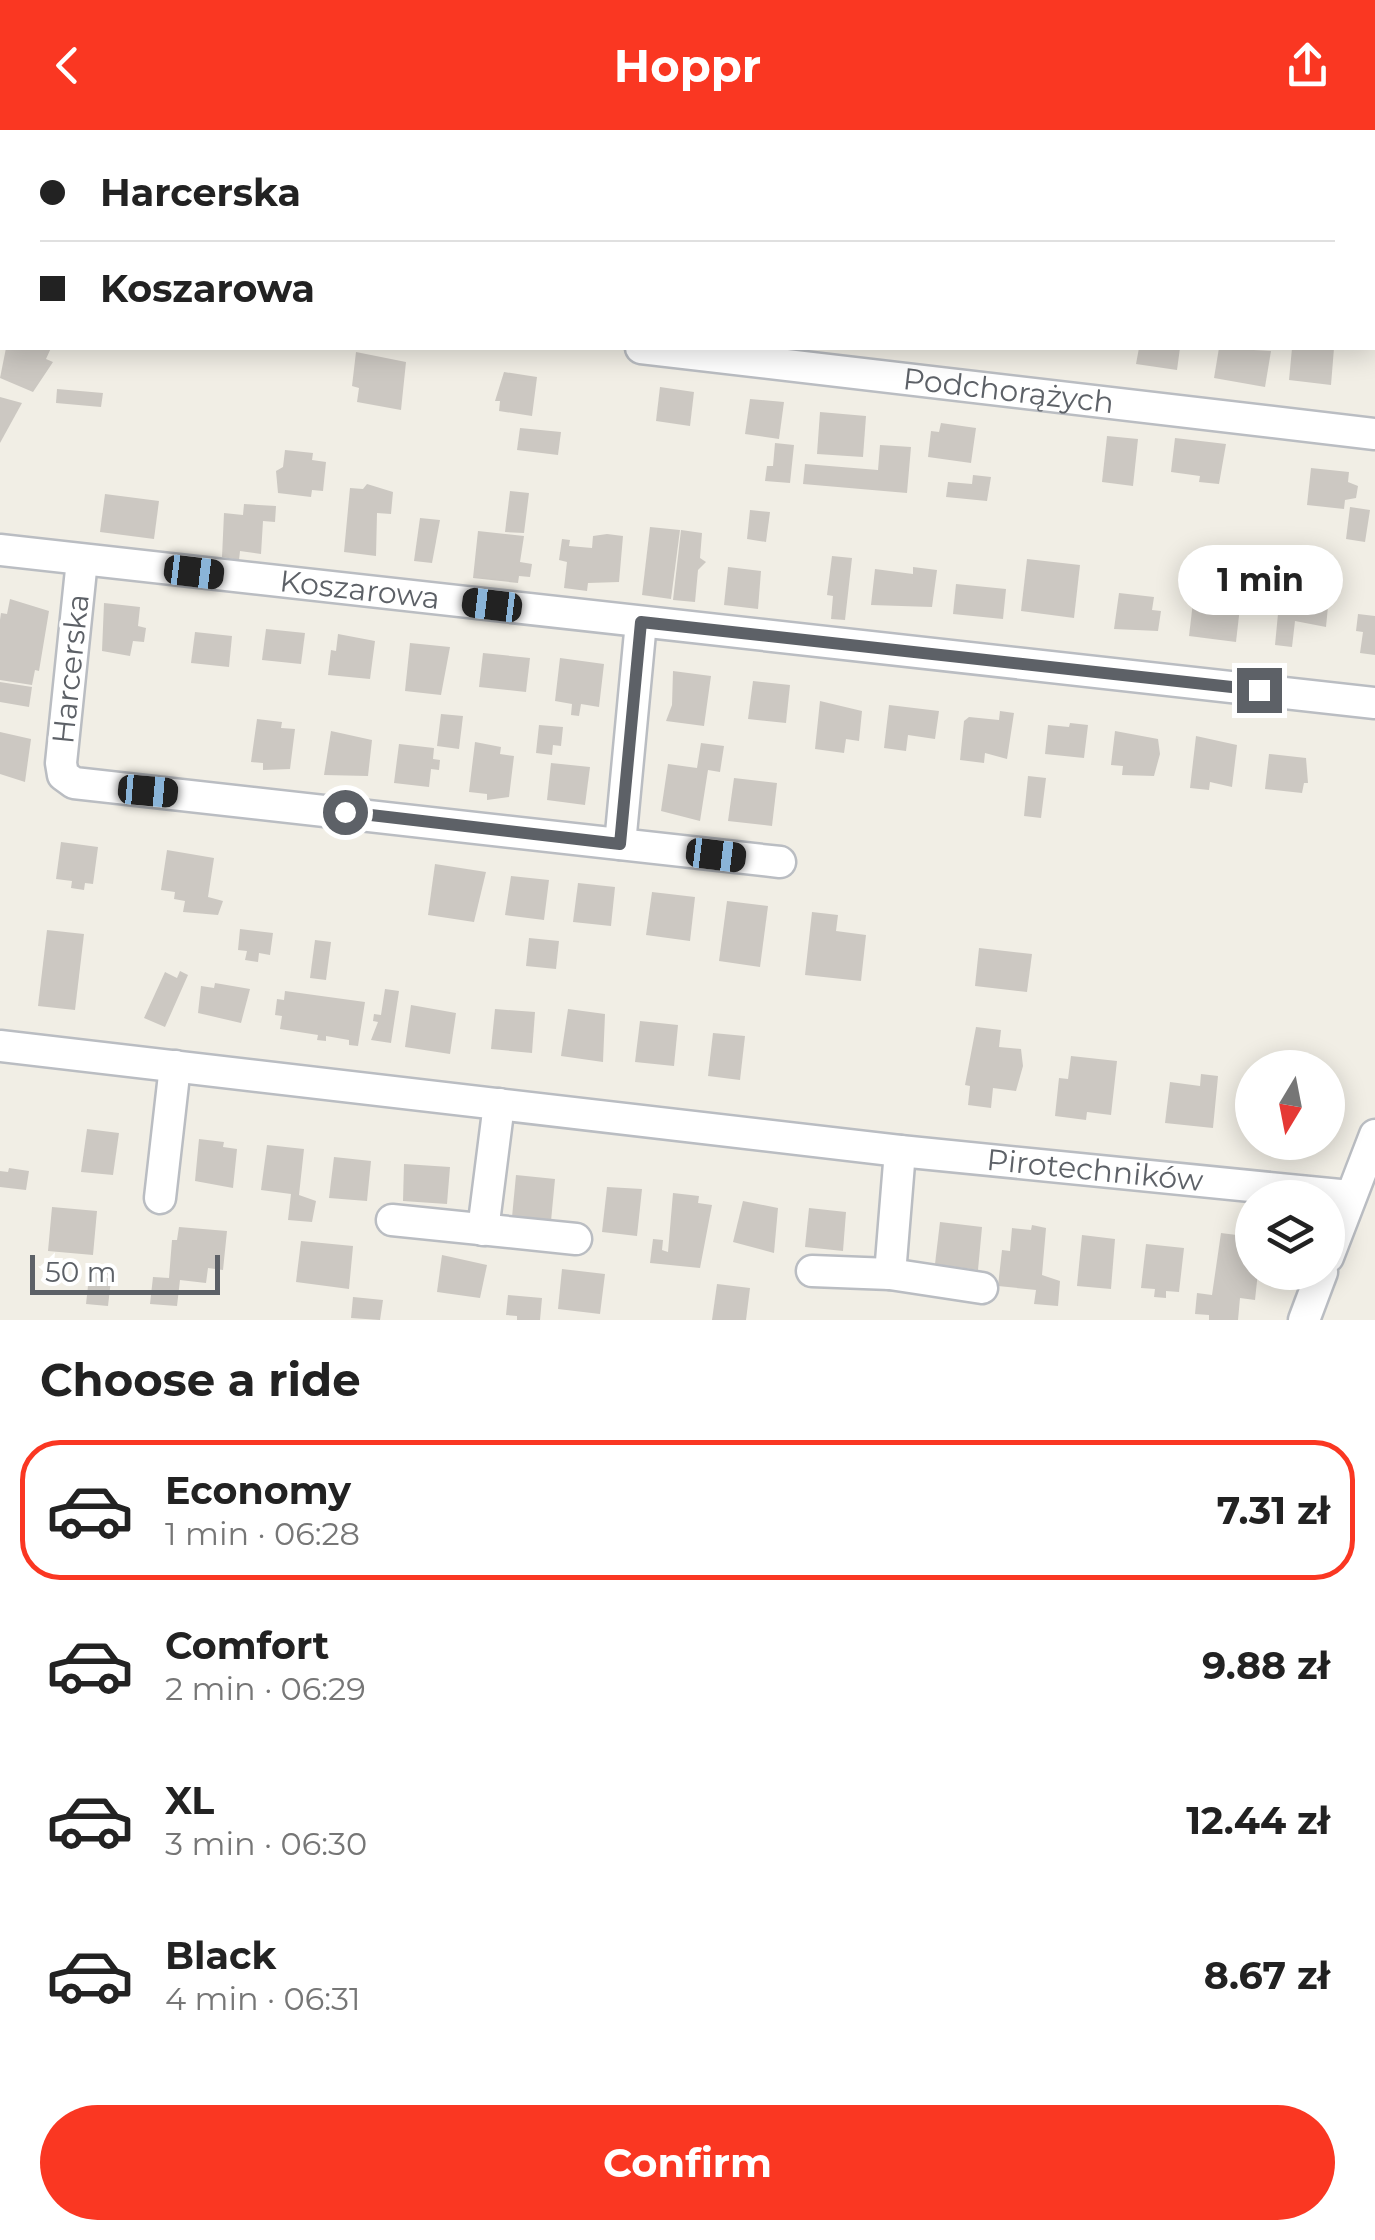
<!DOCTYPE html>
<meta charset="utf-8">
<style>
body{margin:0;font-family:Montserrat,sans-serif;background:#f2f2f2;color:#222;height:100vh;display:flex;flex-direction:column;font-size:38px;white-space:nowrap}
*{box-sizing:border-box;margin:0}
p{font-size:32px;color:#767676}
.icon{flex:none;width:55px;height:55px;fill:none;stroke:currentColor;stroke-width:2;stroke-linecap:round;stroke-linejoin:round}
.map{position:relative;height:1190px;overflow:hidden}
.details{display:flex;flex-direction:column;background:#fff;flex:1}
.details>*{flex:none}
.top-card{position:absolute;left:0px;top:0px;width:1375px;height:220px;box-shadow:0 5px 25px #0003;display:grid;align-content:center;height:220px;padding:0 40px;background:#fff}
.needle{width:65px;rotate:190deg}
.fabs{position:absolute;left:1235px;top:920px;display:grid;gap:20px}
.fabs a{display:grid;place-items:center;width:110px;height:110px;border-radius:50%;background:#fff;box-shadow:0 5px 25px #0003;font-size:50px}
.scale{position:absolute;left:30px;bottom:25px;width:190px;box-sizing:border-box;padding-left:10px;border:5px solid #5d6167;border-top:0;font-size:28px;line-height:35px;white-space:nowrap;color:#5d6167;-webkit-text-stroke:8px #fff;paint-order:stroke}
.end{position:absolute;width:45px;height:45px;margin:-22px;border:12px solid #5d6167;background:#fff;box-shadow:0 0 0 5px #fff}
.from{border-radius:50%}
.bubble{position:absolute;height:70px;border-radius:35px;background:#fff;box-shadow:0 5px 25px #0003;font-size:32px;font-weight:700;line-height:70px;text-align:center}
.car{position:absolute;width:30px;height:60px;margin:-30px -15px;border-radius:12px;box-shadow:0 0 8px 2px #0007;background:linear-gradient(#222 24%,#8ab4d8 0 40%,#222 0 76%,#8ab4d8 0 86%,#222 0)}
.top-card b{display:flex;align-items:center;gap:35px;height:95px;font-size:38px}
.top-card b+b{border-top:2px solid #e0e0e0}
.top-card i{width:25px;height:25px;background:#222}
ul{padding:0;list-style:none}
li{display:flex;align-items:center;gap:30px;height:140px;margin:0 20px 15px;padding:0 20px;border:5px solid transparent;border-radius:40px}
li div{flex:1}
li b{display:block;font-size:38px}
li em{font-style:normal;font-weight:700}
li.active{border-color:#fa3722}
li>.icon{width:90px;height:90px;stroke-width:1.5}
h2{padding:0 40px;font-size:45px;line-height:120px}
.action{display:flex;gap:20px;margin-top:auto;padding:20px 40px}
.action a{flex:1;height:115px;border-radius:60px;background:#fa3722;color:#fff;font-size:40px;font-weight:700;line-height:115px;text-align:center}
header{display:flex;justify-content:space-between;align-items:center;height:130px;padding:0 40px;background:#fa3722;color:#fff;font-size:45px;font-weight:700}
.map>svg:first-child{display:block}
.building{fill:#ccc8c2}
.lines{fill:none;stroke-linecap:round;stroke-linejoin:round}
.street-casing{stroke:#babdc2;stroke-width:35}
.secondary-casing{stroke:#babec4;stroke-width:45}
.street{stroke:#fff;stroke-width:30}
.secondary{stroke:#fff;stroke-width:40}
.route{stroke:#5d6167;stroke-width:12}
.labels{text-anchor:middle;stroke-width:8;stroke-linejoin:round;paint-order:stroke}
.street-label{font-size:30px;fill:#5d6167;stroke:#fff}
</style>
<header><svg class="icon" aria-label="back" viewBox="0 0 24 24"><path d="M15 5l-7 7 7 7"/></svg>Hoppr<svg class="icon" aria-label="share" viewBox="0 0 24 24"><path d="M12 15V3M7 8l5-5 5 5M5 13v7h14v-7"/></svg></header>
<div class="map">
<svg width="1375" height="1190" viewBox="0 0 1375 1190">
<rect width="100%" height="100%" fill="#f1eee5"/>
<g class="building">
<path d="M6,218H51L46,229L53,232L33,262L0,248Z"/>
<path d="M1139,218H1180L1177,240L1136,234Z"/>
<path d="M1219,218L1271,221L1265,257L1214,248Z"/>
<path d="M1292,218H1334L1331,255L1289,250Z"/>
<path d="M356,222L406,232L401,280L357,272L359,258L352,256Z"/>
<path d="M504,242L537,247L532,286L499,281L500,271H495Z"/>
<path d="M660,257L694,262L690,296L656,291Z"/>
<path d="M57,259L103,263L101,277L56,273Z"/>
<path d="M0,267L22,273L0,313Z"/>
<path d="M750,269L784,272L779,309L745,304Z"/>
<path d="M820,282L866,286L863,327L817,324Z"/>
<path d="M941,293L976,298L971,333L928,327L931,301L939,302Z"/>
<path d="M520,298L561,302L558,325L517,320Z"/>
<path d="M1107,306L1138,309L1133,356L1102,352Z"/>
<path d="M1175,308L1226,314L1219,354L1199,352L1200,346L1171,342Z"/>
<path d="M775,313L794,315L790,353L765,351L767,336H773Z"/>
<path d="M880,315L911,317L907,363L803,354L805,334L878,340Z"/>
<path d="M285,320L313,323L312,330L326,332L323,361L312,360L311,367L278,363L276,341L283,337Z"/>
<path d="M1311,338L1349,342L1348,352L1358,356L1356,368L1345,370L1344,379L1307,375Z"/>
<path d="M973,345L991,347L987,371L946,367L948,352L972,354Z"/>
<path d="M367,354L393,362L391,384L377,383L376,426L344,422L350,358L363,359Z"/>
<path d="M510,361L529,363L524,403L505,402Z"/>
<path d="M105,364L159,371L154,409L100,402Z"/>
<path d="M244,374L276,376L275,392L263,391L261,424L240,421L239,430L222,427L224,383L243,385Z"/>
<path d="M1350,377L1370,380L1365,412L1346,409Z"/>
<path d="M750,380L770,382L766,412L747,409Z"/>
<path d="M420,388L440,390L432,433L414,431Z"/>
<path d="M650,397L680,400L671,469L642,465Z"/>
<path d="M681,400L702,403L700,428L706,432L698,440L695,472L673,470Z"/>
<path d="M478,401L524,406L520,432L532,434L530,447L519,446L518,453L473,448Z"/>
<path d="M607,404L623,406L619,452L588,453L587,461L564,458L567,432L559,430L562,409L570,410L569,416L592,418L593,406Z"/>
<path d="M832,426L852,428L845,490L831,489L833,466L827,465Z"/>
<path d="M1027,429L1080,435L1074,488L1021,481Z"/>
<path d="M728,437L761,441L758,479L724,475Z"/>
<path d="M913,437L937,440L932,477L871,475L875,439L913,444Z"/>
<path d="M1282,442L1299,443L1298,453L1330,456L1326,497L1295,491L1292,517L1275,515Z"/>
<path d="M956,454L1006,459L1003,489L953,484Z"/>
<path d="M1119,463L1154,467L1152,480L1161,481L1158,501L1114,499Z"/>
<path d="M10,469L49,481L39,541L35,540L32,555L0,550V490L1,483L7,484Z"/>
<path d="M1193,472L1240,477L1236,512L1189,506Z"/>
<path d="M104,473L140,477L138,496L146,498L144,512L133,511L130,526L102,521Z"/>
<path d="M1358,484L1375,486V525L1360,523L1363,502L1356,501Z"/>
<path d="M266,499L305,503L301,534L262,530Z"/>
<path d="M195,502L232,506L229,537L191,533Z"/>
<path d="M338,504L375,511L370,549L328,545L331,520L336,521Z"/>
<path d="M410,513L450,517L441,565L405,561Z"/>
<path d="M483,523L530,528L526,562L479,557Z"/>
<path d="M560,528L604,534L599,577L581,574L579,586L571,585L572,574L555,571Z"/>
<path d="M673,541L711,546L704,596L666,591L672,575Z"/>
<path d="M753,551L790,555L786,593L748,589Z"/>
<path d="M0,552L32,557L29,577L0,572Z"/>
<path d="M820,571L862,581L859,611L846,609L844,623L815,619Z"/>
<path d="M889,575L939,581L935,609L908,605L906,621L884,618Z"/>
<path d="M1000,581L1014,583L1007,629L985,623L984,633L960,630L964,591L969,587L999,590Z"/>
<path d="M441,584L463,586L459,619L437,616Z"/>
<path d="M257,589L282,592L281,598L295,599L290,639L263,640V633L251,632Z"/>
<path d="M1070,593L1088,595L1084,628L1045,624L1048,595L1069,597Z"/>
<path d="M539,595L563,597L561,616L553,615L552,625L536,623Z"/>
<path d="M331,601L372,610L368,646L324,645Z"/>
<path d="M1115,601L1158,609L1160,624L1154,646L1122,645L1123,636L1111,635Z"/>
<path d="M0,602L31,609L25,652L0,644Z"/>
<path d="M1196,606L1237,615L1232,657L1210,652L1209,660L1190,658Z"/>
<path d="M475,612L501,617L500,624L514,626L509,667L487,670V664L469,662Z"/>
<path d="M701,613L724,616L720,642L708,640L700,691L661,681L668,634L697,638Z"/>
<path d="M399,614L434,618L433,629L440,630L439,640L431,639L429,657L394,653Z"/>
<path d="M1269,624L1306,628L1308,653H1304L1302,663L1265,659Z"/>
<path d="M551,633L590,637L585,675L547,670Z"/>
<path d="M1028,646L1046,648L1041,688L1024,686Z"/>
<path d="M734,648L777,653L772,696L728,691Z"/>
<path d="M61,712L98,717L93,754L85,753L84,760L71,758L72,751L56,749Z"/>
<path d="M167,720L214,728L208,767L223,771L218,785L183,782L185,771L174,769L175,762L161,760Z"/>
<path d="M435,734L486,742L474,792L428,785Z"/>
<path d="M511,746L549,750L544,790L505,785Z"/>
<path d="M578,753L615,757L611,796L573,792Z"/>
<path d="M652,762L695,767L690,811L646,805Z"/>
<path d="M727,771L768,776L760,837L719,831Z"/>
<path d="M812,782L838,785L836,801L866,805L861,851L805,845Z"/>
<path d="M240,799L273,803L270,825L259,823L258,832L245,830L247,821L238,820Z"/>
<path d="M47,800L84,804L75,880L38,876Z"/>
<path d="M529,808L559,811L556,839L526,836Z"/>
<path d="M315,810L331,812L326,850L310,848Z"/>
<path d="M979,818L1032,824L1027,862L975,856Z"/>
<path d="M180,841L188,845L165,897L144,888L165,842L177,848Z"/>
<path d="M215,853L250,859L241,893L198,883L201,856L214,858Z"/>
<path d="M385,859L399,861L391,913L371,910L378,892L373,891L374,884L381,885Z"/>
<path d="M285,861L365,872L358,916L349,915V910L326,906V911L317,910L318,905L280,899L282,886L275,885L277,869L284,870Z"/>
<path d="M411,875L456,883L450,924L405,917Z"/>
<path d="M495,879L535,882L532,923L491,919Z"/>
<path d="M568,879L605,884L603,932L561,926Z"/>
<path d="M640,891L678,895L674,936L635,932Z"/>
<path d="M976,897L1001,900L999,917L1021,919L1023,936L1016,961L993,958L991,978L968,975L970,956L965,955Z"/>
<path d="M713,903L745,906L740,950L708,946Z"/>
<path d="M1071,926L1117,931L1111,985L1087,982L1086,990L1055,986L1059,948L1068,949Z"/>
<path d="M1201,944L1218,946L1213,998L1165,993L1170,952L1200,956Z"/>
<path d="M87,999L119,1003L113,1045L81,1042Z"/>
<path d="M199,1009L224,1012L223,1017L237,1019L233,1058L195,1051Z"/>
<path d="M267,1015L304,1019L299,1065L316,1071L312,1092L288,1090L291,1064L261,1060Z"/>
<path d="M334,1027L371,1031L367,1071L329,1068Z"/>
<path d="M404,1034L450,1037L447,1074L403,1071Z"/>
<path d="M9,1038L29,1041L26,1060L0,1057V1041L8,1042Z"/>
<path d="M516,1045L555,1049L551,1091L512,1087Z"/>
<path d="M607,1057L642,1059L637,1106L602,1102Z"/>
<path d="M673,1063L699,1066L698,1073L712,1075L700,1138L650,1133L653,1109L663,1110L662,1120L668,1122Z"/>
<path d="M743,1071L778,1078L774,1123L733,1112Z"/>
<path d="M52,1077L97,1081L93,1125L48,1121Z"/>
<path d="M809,1078L846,1082L843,1121L805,1117Z"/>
<path d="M940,1092L982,1097L978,1140L935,1134Z"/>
<path d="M1032,1095L1046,1098L1042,1145L1060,1151L1058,1176L1034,1174L1036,1160L998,1156L1002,1120L1010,1121L1012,1098L1031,1100Z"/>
<path d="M179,1097L227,1101L223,1140L208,1138L206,1153L180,1150L177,1176L150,1174L153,1147L169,1148L172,1110H177Z"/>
<path d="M1221,1103L1252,1107V1142H1258L1255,1170L1240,1168L1238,1190H1209V1185L1195,1184L1197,1163L1212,1165Z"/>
<path d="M1082,1105L1115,1109L1111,1159L1077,1156Z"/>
<path d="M301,1111L353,1116L349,1159L296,1152Z"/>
<path d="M1146,1114L1184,1118L1179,1162L1166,1161V1168L1154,1167L1155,1159L1141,1158Z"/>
<path d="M442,1125L487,1135L480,1168L437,1162Z"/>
<path d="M90,1138L112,1141L108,1176L86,1174Z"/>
<path d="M562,1139L605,1144L600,1184L558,1179Z"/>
<path d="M717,1154L750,1158L746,1190H712Z"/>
<path d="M508,1165L542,1168L540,1190H517V1186L506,1185Z"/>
<path d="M353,1167L383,1170L380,1190L351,1188Z"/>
</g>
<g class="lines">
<g class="street-casing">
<g id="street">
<path d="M0,142H2"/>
<path id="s1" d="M641,218L1375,304"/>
<path id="s2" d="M0,420L1375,573"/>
<path d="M82,430L61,633L63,645L74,653L780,732"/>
<path d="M620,714L641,492"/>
<path id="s3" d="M0,916L900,1021L1350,1066"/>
<path d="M160,1068L175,936"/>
<path d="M392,1090L576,1109"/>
<path d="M483,1100L499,974"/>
<path d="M1328,1127L1375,1005"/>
<path d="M812,1141L890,1144L982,1158"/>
<path d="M890,1144L900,1021"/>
<path d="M1304,1190L1322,1142"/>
</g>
</g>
<g class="secondary-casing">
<g id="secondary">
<path d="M39,2L40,0"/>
<path d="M0,104L2,98"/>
</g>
</g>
<use href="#street" class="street"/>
<use href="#secondary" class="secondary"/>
</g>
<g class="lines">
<path class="route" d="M345,682L620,714L641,492L1259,560"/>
</g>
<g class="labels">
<g class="street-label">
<text dy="10" stroke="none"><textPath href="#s1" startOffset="370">Podchorążych</textPath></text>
<text dy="10" stroke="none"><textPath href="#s2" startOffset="362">Koszarowa</textPath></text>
<text transform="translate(71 539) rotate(-84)" y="10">Harcerska</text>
<text dy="10" stroke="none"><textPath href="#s3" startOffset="1102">Pirotechników</textPath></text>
</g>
</g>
</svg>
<div class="fabs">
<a><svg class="needle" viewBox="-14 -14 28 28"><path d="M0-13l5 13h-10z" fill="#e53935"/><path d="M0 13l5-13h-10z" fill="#767676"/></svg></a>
<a><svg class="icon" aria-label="layers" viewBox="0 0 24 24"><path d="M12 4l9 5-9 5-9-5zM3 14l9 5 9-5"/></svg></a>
</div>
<div class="scale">50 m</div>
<i class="end from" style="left:345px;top:682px"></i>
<i class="end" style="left:1259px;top:560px"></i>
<div class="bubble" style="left:1178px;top:415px;width:165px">1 min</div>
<i class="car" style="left:194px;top:442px;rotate:97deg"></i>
<i class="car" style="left:492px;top:475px;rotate:277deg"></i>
<i class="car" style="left:148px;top:661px;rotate:95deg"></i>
<i class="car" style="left:716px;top:725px;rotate:97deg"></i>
<div class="top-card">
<b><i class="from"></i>Harcerska</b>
<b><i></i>Koszarowa</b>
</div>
</div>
<section class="details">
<h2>Choose a ride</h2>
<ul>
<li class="active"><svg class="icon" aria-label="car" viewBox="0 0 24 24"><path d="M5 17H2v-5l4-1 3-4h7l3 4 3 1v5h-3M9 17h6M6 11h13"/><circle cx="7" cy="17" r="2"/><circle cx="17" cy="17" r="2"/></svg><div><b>Economy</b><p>1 min · 06:28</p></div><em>7.31 zł</em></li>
<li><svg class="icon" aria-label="car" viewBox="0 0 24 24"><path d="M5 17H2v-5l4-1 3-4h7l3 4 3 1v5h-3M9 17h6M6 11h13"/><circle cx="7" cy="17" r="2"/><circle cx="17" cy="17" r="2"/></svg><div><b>Comfort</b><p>2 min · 06:29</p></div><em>9.88 zł</em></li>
<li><svg class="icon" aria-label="car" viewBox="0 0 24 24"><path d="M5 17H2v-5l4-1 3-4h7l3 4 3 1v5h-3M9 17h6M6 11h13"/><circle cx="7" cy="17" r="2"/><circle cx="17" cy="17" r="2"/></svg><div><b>XL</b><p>3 min · 06:30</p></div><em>12.44 zł</em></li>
<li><svg class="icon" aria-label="car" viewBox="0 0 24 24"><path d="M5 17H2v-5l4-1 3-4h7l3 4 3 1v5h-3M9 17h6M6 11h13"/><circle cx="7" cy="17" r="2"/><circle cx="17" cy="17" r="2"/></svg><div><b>Black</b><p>4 min · 06:31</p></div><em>8.67 zł</em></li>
</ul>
<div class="action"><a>Confirm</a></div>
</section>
